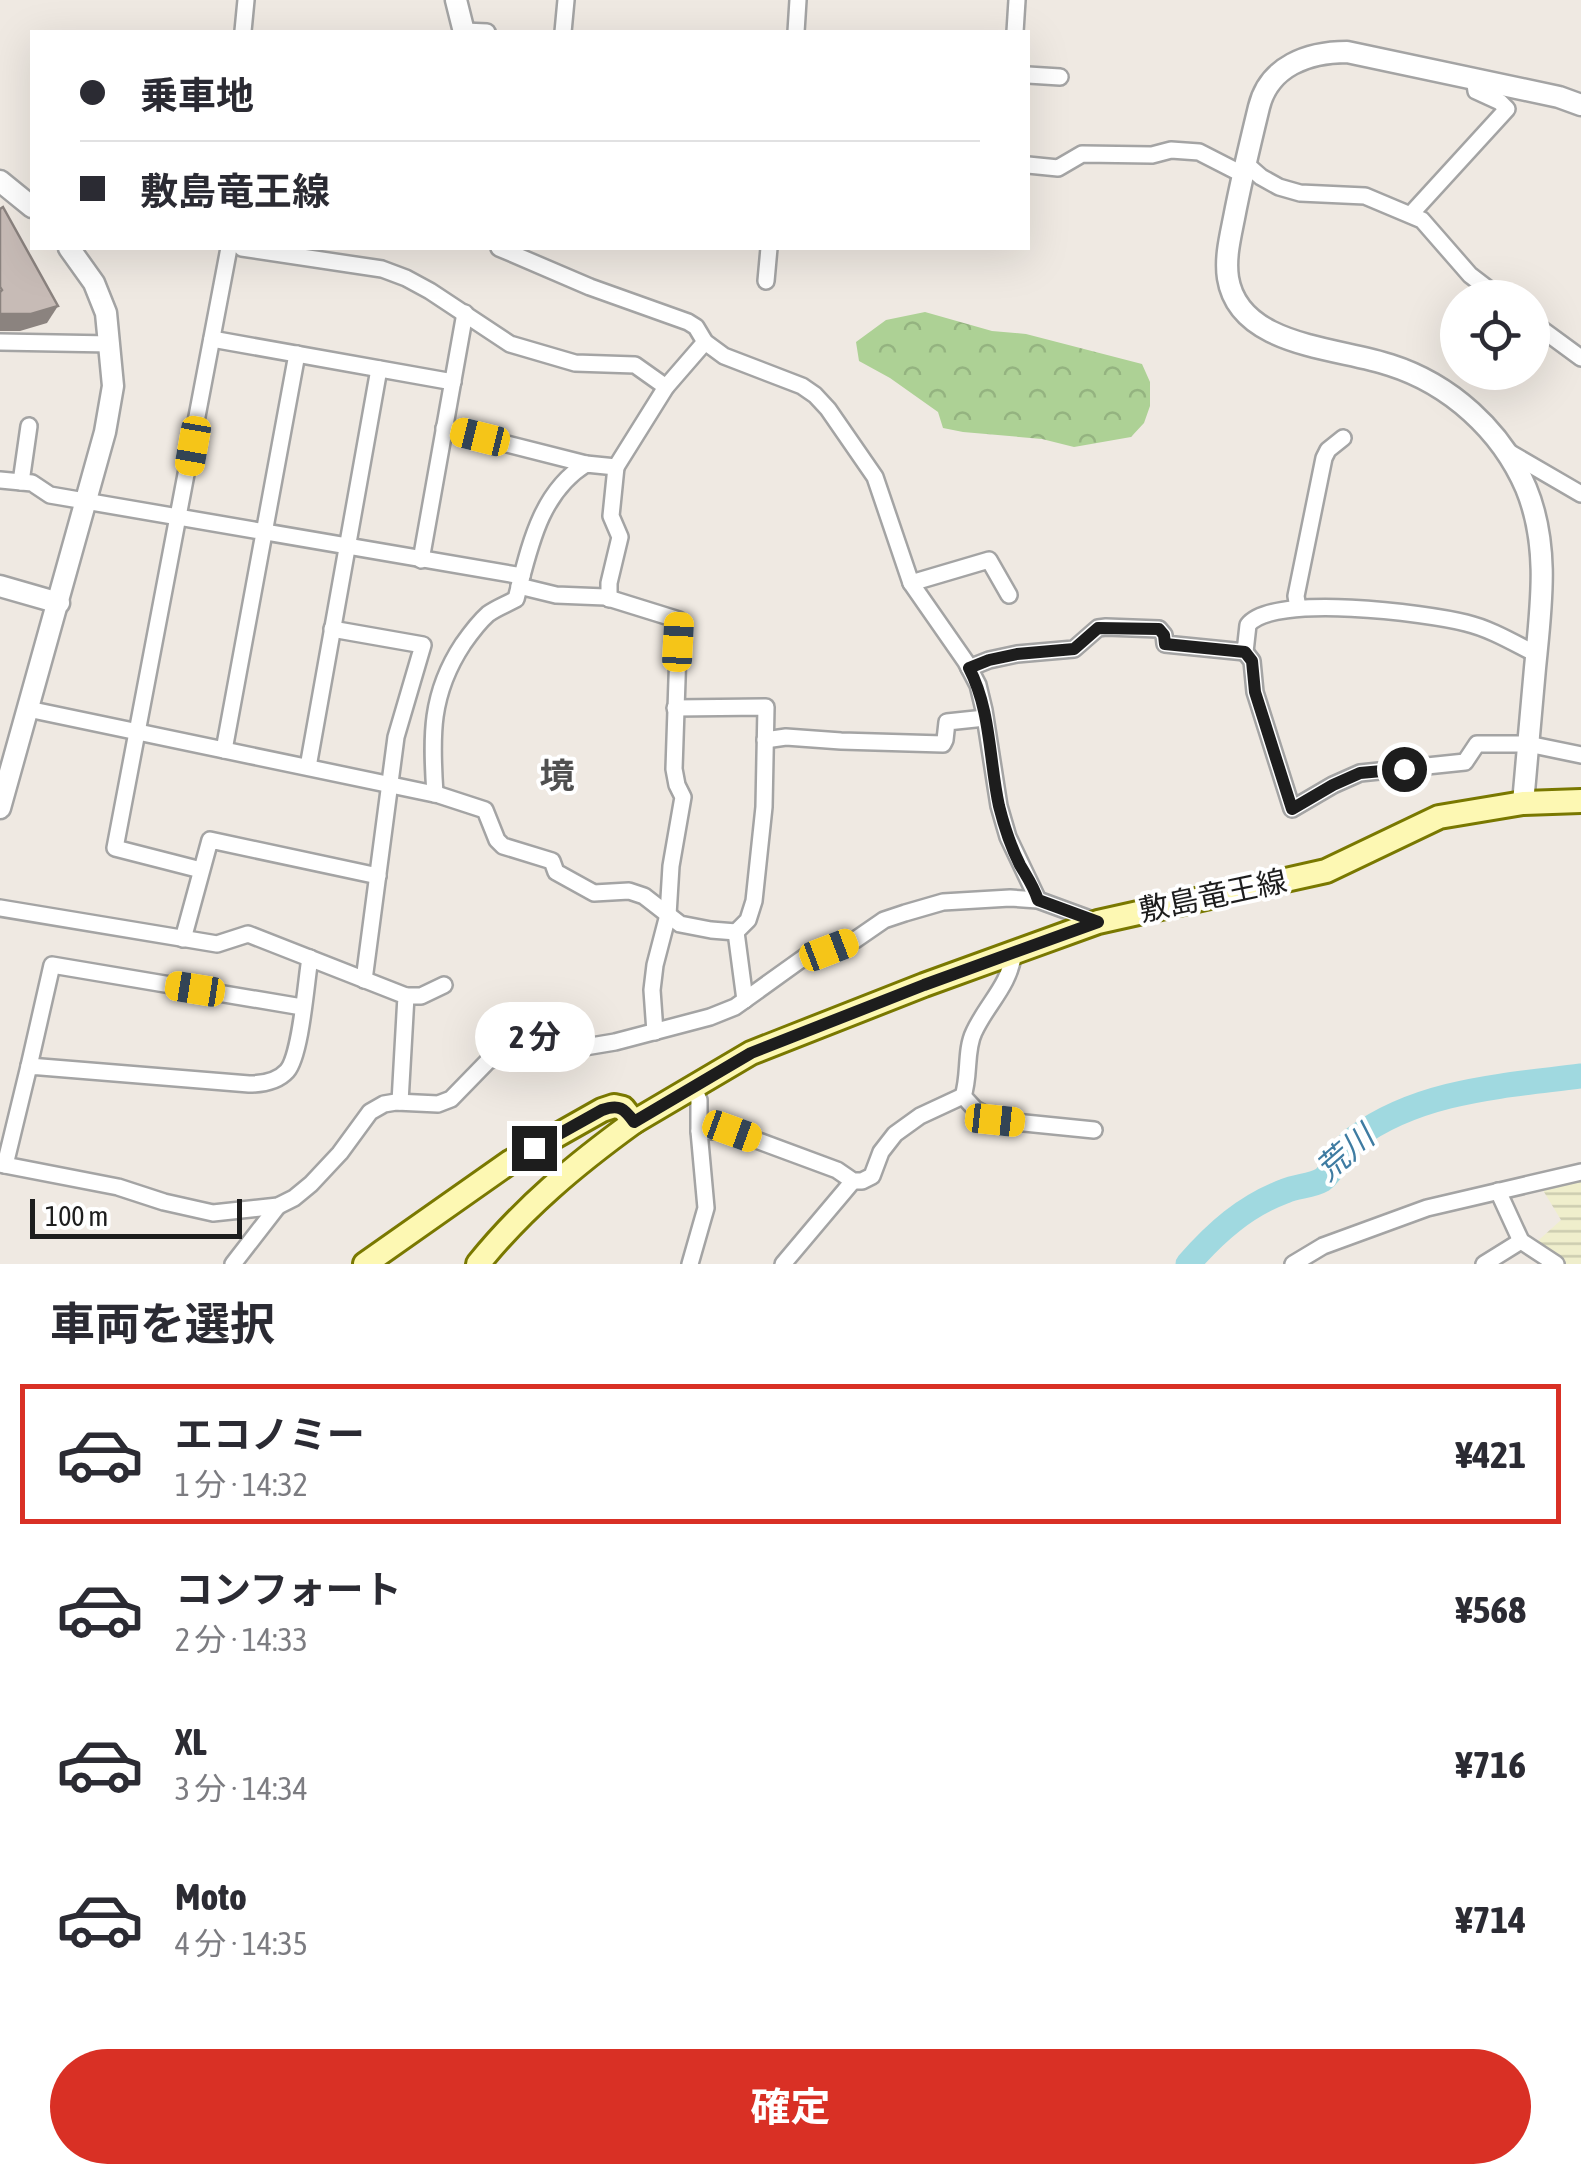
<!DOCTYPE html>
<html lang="ja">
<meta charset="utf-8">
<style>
body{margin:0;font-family:"Asap Condensed","Noto Sans JP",sans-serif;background:#f2f2f3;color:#2b2b33;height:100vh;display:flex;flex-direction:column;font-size:38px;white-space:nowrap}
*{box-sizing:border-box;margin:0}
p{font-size:32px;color:#7c7c81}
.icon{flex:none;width:55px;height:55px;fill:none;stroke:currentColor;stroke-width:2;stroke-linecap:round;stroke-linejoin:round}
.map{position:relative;height:1264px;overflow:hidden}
.panel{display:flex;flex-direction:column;background:#fff;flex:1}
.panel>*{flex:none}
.top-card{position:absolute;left:30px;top:30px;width:1000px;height:220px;border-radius:0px;box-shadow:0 10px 40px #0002;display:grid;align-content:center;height:220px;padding:0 50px;background:#fff}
.fabs{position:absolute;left:1440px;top:280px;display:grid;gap:20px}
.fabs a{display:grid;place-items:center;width:110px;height:110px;border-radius:50%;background:#fff;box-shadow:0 10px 40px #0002;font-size:50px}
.scale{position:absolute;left:30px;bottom:25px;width:212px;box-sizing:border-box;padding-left:10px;border:5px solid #1d1d1d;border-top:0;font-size:28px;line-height:35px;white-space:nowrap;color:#1d1d1d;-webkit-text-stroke:8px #fff;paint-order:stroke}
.end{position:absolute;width:45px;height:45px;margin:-22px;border:12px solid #1d1d1d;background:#fff;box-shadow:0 0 0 5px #fff}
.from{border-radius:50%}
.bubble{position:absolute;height:70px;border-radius:35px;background:#fff;box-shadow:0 10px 40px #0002;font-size:32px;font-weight:700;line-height:70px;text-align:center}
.car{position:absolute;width:30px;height:60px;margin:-30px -15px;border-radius:12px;box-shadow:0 0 8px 2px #0007;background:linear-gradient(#f5c518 24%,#345 0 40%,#f5c518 0 76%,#345 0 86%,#f5c518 0)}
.top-card b{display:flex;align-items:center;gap:35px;height:95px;font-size:38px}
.top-card b+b{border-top:2px solid #e1e1e2}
.top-card i{width:25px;height:25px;background:#2b2b33}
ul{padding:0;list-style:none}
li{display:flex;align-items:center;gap:30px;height:140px;margin:0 20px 15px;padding:0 30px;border:5px solid transparent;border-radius:0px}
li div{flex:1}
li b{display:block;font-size:38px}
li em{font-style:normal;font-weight:700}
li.current{border-color:#d93025}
li>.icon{width:90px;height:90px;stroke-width:1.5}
h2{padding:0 50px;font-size:45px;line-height:120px}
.button{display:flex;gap:20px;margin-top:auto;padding:20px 50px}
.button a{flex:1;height:115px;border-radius:60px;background:#d93025;color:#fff;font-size:40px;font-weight:700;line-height:115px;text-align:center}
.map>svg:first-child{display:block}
.farmland{fill:url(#farmland-rules)}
.forest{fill:url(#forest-crowns)}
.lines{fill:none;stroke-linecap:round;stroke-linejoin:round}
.river{stroke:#a0d9e0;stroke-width:25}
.minor-casing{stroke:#a4a4a4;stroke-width:20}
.tertiary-casing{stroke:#a4a4a4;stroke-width:25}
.secondary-casing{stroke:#797800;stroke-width:28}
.minor{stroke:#fff;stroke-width:15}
.tertiary{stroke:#fff;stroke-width:20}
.secondary{stroke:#fdf8b3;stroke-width:22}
.shaded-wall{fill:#8b837f}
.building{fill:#c7bbb6;stroke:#8b837f;stroke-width:2.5}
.route{stroke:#1d1d1d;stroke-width:12}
.labels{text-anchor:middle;stroke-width:8;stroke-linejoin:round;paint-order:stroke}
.street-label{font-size:30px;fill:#1d1d1d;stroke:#fff}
.water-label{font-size:32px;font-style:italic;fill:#3f7ca2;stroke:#fff}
.quarter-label{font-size:35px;font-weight:bold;fill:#505050;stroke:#fff}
</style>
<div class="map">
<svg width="1581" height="1264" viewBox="0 0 1581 1264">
<defs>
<pattern id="farmland-rules" width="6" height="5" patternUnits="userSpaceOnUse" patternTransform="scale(2.5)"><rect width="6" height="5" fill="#efeecc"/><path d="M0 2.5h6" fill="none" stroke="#ccccaf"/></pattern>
<pattern id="forest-crowns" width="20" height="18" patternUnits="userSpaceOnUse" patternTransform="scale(2.5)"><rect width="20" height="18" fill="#add195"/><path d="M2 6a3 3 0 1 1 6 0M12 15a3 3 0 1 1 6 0" fill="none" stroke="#94b380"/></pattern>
</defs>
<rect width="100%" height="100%" fill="#efe9e2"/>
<path class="farmland" d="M1581,1172V1264H1552L1531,1247L1561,1220L1538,1182Z"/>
<path class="forest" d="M925,312L992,331L1026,334L1142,364L1150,382V406L1144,423L1131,437L1074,447L1042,439L963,432L943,428L938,412L890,378L859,361L856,342L886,320Z"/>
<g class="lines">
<path class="river" d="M1188,1264C1216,1232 1245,1206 1285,1191C1296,1186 1312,1186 1322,1180C1334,1172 1341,1148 1355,1138C1420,1090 1504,1086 1581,1076"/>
<g class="minor-casing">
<g id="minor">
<path d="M243,31L246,0"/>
<path d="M464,31L487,32"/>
<path d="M563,32L566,0"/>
<path d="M796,32L798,0"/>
<path d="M1015,32L1017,0"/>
<path d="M1028,75L1060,77"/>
<path d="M1245,163L1261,177L1279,187L1300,193L1365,196L1422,220L1470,275L1500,298"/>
<path d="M1028,165L1058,168L1082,154L1152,155L1171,150L1199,152L1242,174"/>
<path d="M1411,214L1507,109L1500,102L1476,91L1474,78"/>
<path d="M242,248L382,269L406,278L430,291L510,344L575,363L635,365L666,387"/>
<path d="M499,248L590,287L688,322L696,327L705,342L724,356L802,386L815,395L828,409L875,477L911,583L966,662L978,685L984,710L999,806L1008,837L1038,900"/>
<path d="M766,281L769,248"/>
<path d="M1532,322L1581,358"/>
<path d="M212,339L453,382"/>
<path d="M0,342L111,344"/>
<path d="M444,428L586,464"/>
<path d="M1507,451L1581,494"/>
<path d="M0,480L32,483L50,495L522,576"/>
<path d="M21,482L29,426"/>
<path d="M421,560L465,313"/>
<path d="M911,583L989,560L1009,595"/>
<path d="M519,586L556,595L605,597L679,620L674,769L677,785L683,797L671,866L668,915L655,965L652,990L655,1032"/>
<path d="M609,599V583L620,537L611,516L616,467"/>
<path d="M1298,608L1296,596L1324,458L1328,450L1343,438"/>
<path d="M332,629L423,645L396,737L364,980"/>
<path d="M1245,652L1252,661L1255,692L1292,809L1333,785L1360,773L1465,762L1477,744H1528L1581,755"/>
<path d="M969,668L989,660L1017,654L1074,649L1098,628L1106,627L1159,629L1164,635L1165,644L1245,652L1248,625C1272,593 1427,613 1466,623C1491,629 1514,643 1536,654"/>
<path d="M675,708L766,707L764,807L754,901L748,920L736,932L745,1000"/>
<path d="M28,709L439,795L485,810L497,840L503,846L552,861L556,872L594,893L629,891L644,896L680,924L711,930L736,932"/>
<path d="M765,740L786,737L841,741L943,744L945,740L947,722L985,718"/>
<path d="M224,750L297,354"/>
<path d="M308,767L379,369"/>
<path d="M435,794C431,736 430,694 463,644C470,634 479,622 488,614C496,608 507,604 516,599C529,550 539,493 586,464L616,467L666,387L705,342"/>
<path d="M201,870L115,848L229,248"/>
<path d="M0,908L217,944L248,934L406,996L400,1102"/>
<path d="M183,939L210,840L378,876"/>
<path d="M406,996H421L444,985"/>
<path d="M29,1066L52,965L302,1007"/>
<path d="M963,1096L975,1109L995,1120L1094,1130"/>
<path d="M699,1131H732L837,1170L853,1181H862L872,1176L881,1152L895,1134L920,1116L963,1096C970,1076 965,1050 974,1032C988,1002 1009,987 1014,952"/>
<path d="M0,1164L118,1187L164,1202L213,1213L278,1206L294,1198L311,1184L340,1153L370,1112L384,1104L396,1102L438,1104L451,1099L488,1061L504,1055L541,1049L567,1050L615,1042L710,1017L735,1007L806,956L855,940L884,920L905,913L943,902L1010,898L1038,900L1098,922"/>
<path d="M5,1165L29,1066L249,1084C263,1084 277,1082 287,1071C301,1055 306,982 310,958"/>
<path d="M1498,1191L1521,1241L1556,1264"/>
<path d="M233,1264L278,1206"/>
<path d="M690,1264L706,1208L699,1131V1100L693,1087"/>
<path d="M783,1264L853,1181"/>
<path d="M1293,1264L1323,1246L1427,1208L1581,1172"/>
<path d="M1484,1264L1521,1241"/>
</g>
</g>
<g class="tertiary-casing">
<g id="tertiary">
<path d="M456,0L464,32"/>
<path d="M0,181L32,207"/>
<path d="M0,586L59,603"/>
<path d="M1523,803C1527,758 1531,713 1535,668C1541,607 1550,546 1526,488C1501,430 1450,384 1390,365C1337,347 1239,347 1228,278C1225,258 1230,238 1234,218C1241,181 1250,144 1259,107C1269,66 1308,52 1347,52L1559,97L1581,105"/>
<path d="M0,808L105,432L113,386L106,313L94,283L69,248"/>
</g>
</g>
<g class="secondary-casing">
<g id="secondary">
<path d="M365,1264L510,1162L602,1110L614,1106L623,1108L634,1122L751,1053L924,985L1098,922L1326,871L1439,817L1523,803L1581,801"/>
<path d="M478,1264C523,1208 576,1164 634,1122"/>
</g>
</g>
<use href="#minor" class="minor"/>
<use href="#tertiary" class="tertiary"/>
<use href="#secondary" class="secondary"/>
</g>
<path class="shaded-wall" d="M58,306L47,323L20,331H0V314Z"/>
<path class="building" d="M3,207L58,306L31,314H0V292L2,290L0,287V209Z"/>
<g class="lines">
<path class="route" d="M534,1148L602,1110C619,1104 624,1108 634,1122L751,1053L924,985L1098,922L1038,900C1034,887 1027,877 1020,865C1011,847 1004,826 999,806C989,760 991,710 969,668L989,660L1017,654L1074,649L1098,628L1159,629L1164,635L1165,644L1245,652L1252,661L1255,692L1292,809L1333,785L1360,773L1404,769"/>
</g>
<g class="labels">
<g class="street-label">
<text transform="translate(1213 896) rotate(-12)" y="10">敷島竜王線</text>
</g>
<g class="water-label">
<text transform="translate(1345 1153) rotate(-41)" y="11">荒川</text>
</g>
<g class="quarter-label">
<text x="557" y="788">境</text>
</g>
</g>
</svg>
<div class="fabs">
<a><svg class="icon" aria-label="locate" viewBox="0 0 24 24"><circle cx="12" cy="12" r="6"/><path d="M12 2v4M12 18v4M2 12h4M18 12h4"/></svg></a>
</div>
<div class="scale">100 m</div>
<i class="end from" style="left:1404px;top:769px"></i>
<i class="end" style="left:534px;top:1148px"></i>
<div class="bubble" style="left:475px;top:1002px;width:120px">2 分</div>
<i class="car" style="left:480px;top:437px;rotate:284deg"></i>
<i class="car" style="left:193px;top:446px;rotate:190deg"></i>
<i class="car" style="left:678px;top:642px;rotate:3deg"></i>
<i class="car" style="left:829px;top:950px;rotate:69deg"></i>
<i class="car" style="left:195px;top:989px;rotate:279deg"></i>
<i class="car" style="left:995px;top:1120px;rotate:96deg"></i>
<i class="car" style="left:732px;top:1131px;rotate:110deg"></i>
<div class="top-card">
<b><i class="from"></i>乗車地</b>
<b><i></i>敷島竜王線</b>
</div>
</div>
<section class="panel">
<h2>車両を選択</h2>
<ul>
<li class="current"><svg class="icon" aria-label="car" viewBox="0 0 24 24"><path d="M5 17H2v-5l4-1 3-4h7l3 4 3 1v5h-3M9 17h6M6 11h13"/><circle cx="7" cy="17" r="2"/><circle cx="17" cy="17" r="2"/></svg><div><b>エコノミー</b><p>1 分 · 14:32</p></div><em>¥421</em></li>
<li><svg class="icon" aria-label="car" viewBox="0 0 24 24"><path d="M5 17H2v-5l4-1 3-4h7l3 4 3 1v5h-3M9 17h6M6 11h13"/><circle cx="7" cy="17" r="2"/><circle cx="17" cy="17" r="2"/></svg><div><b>コンフォート</b><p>2 分 · 14:33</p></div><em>¥568</em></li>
<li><svg class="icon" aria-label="car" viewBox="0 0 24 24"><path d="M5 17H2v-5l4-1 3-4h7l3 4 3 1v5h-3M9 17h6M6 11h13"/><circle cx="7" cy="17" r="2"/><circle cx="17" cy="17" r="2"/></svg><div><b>XL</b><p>3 分 · 14:34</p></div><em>¥716</em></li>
<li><svg class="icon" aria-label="car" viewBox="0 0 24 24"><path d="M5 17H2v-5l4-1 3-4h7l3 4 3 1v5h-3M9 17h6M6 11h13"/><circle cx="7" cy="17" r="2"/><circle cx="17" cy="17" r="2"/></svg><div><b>Moto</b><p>4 分 · 14:35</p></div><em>¥714</em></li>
</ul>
<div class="button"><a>確定</a></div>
</section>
